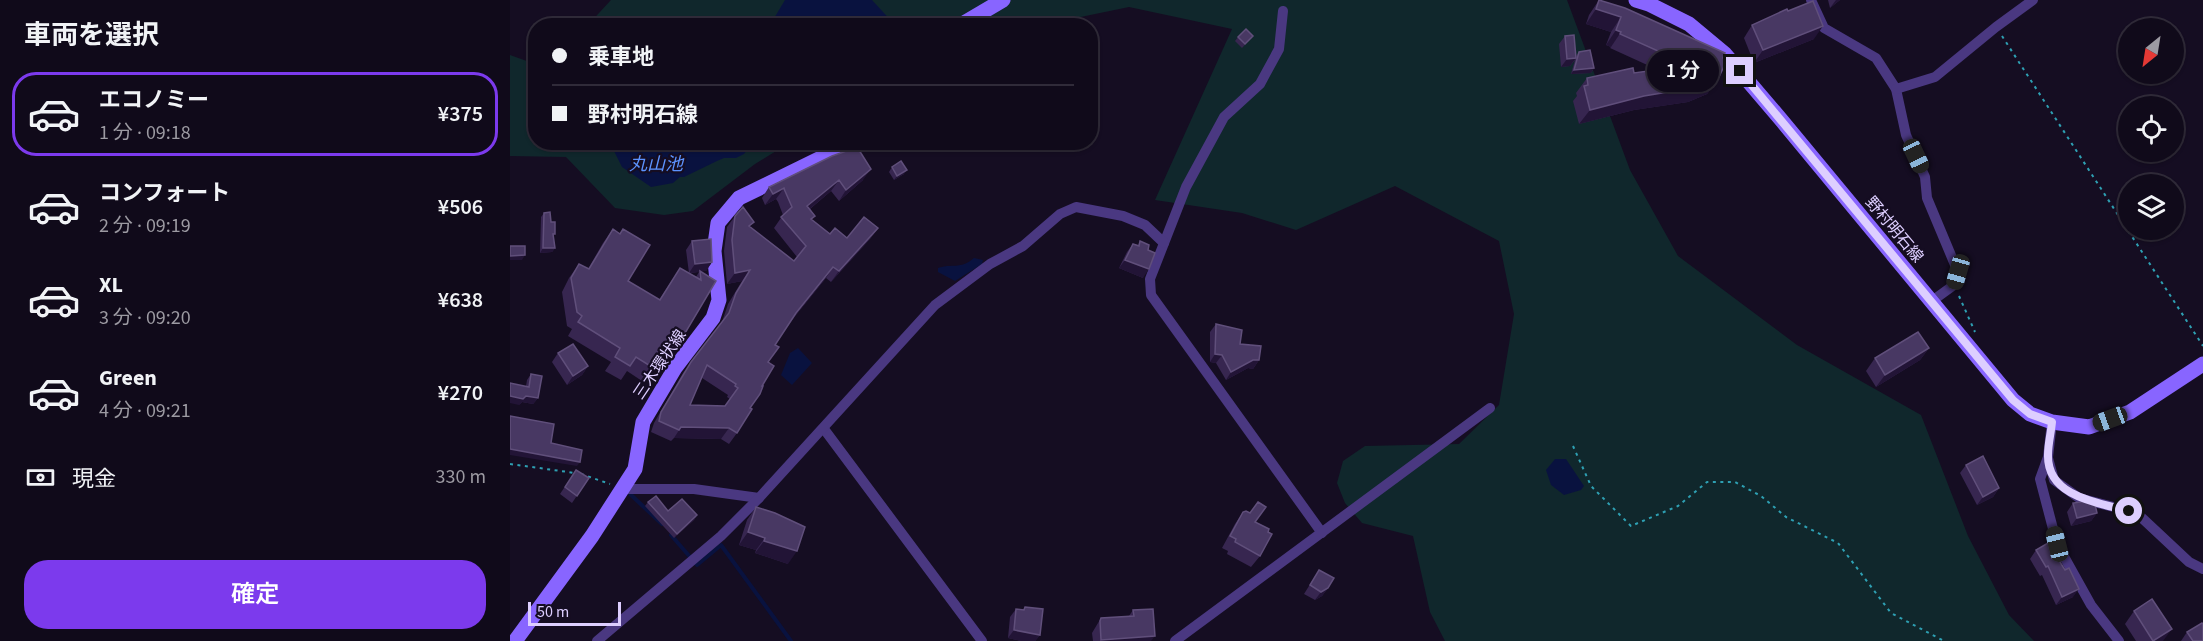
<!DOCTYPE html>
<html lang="ja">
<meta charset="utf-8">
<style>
body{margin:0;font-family:"Source Sans 3","Noto Sans JP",sans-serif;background:#191323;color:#f1f3f6;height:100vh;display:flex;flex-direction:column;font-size:22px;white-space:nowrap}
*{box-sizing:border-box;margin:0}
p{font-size:20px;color:#9c9aa2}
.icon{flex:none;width:33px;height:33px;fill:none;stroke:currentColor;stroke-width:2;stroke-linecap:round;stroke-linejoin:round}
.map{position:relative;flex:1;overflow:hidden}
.side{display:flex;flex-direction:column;background:#100a1a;width:510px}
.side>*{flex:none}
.guide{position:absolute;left:18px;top:18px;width:570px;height:132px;border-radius:24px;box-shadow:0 2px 4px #0004,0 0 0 2px #302b39;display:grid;align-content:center;height:132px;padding:0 24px;background:#100a1a}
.needle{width:39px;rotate:210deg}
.controls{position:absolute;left:1608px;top:18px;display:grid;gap:12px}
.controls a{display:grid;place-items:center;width:66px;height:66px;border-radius:50%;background:#100a1a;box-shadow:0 2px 4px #0004,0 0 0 2px #302b39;font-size:30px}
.scale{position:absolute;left:18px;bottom:15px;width:93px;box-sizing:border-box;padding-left:6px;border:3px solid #ddceff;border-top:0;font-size:16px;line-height:21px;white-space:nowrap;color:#ddceff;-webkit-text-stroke:4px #150d22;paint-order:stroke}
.end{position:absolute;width:27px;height:27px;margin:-14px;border:8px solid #ddceff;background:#111;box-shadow:0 0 0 3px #111}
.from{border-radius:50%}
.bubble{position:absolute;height:42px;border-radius:21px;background:#100a1a;box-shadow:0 2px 4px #0004,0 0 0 2px #302b39;font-size:20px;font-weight:600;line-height:42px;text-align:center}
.car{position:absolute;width:18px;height:36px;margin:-18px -9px;border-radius:8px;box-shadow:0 0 4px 2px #0007;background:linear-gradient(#222 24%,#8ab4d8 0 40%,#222 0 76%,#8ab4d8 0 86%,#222 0)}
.guide b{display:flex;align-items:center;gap:21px;height:57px;font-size:22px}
.guide b+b{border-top:2px solid #302b39}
.guide i{width:15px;height:15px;background:#f1f3f6}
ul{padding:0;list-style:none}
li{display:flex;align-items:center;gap:18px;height:84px;margin:0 12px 9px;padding:0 12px;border:3px solid transparent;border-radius:24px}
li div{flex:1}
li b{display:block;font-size:22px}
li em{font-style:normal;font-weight:600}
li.selected{border-color:#7c3aed}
li>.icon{width:54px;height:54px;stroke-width:1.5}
h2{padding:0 24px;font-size:27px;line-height:72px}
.pay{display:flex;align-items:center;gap:15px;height:66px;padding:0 24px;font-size:22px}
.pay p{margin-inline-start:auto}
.button{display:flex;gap:12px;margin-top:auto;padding:12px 24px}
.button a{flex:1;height:69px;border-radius:24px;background:#7c3aed;color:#fff;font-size:24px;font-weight:600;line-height:69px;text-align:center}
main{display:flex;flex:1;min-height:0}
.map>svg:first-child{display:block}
.green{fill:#10272c}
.water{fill:#09123f}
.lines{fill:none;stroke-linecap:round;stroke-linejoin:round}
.stream{stroke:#09123f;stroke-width:4}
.path{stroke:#2ea0b3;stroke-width:2;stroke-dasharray:3 4.5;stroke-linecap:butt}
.minor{stroke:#4a3881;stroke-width:10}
.secondary{stroke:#8865ff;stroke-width:15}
.wall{fill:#372650;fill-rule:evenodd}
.shaded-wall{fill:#221436}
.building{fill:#483863;stroke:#604f7b;stroke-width:1.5;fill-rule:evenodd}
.route{stroke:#ddceff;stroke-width:8}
.labels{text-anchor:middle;stroke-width:4.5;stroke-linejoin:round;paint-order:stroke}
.street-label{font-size:16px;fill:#ddceff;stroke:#150d22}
.water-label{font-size:18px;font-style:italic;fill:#5c93ff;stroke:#150d22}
</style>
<main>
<section class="side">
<h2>車両を選択</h2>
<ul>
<li class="selected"><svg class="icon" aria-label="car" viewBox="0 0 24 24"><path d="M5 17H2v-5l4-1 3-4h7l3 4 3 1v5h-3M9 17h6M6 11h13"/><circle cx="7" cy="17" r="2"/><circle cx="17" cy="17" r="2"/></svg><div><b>エコノミー</b><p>1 分 · 09:18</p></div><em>¥375</em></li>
<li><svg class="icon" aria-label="car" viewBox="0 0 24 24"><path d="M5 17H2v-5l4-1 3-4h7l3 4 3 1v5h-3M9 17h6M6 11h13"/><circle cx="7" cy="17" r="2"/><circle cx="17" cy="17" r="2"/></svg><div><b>コンフォート</b><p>2 分 · 09:19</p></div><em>¥506</em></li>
<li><svg class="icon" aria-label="car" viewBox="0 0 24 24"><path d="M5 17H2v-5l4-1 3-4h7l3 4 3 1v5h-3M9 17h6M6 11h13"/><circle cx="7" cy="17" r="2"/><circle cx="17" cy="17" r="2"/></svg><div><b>XL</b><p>3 分 · 09:20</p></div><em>¥638</em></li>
<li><svg class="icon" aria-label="car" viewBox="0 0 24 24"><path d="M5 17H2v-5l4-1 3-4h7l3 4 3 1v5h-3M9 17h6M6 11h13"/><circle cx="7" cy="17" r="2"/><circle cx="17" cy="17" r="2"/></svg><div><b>Green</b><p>4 分 · 09:21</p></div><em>¥270</em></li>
</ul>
<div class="pay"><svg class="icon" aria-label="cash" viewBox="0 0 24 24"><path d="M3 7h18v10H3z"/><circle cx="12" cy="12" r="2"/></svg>現金<p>330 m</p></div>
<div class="button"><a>確定</a></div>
</section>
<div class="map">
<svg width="1693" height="641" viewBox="0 0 1693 641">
<rect width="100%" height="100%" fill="#150d22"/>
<g class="green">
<path d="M101,0H1057L1120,170L1168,256L1287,345L1411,415L1458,536L1499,615L1524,641H935L920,612L903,536L852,523L835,503L827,483L833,461L855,446L949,444L989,405L1004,314L989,241L885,186L786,230L732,213L645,200L722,29L619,7L527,26H77Z"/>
<path d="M0,55L25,64L26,142L279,143L245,164L183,211L154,215L105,208L56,157L0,156Z"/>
</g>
<g class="water">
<path d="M275,0H362L385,25H260Z"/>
<path d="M100,143H243L234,154L226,158H214L207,161L174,177H170L163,183L141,187L112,167Z"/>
<path d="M464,258L473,260L472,264L445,281L428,272V268C442,263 450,270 464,258Z"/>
<path d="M288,348L302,363L282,385L271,375L280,353Z"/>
<path d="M1045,459H1056L1074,486L1071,490L1054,495L1041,485L1036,470Z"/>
</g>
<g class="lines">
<g class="stream">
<path d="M120,494L152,524"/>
<path d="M161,535L187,565L211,545L281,641"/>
</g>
<g class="path">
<path d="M1492,36L1693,346"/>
<path d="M1449,296L1465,332"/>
<path d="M1063,446L1081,486L1121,526L1168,506L1197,482H1225L1251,496L1276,517L1328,543L1381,613L1434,641"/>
<path d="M0,464L65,473"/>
<path d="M71,474L100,484"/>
</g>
<g class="minor">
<path d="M1301,0L1314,28L1366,58L1386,89L1396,135L1415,177L1417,198L1448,272L1444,285L1422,301"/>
<path d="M773,11L769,49L750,84L714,117L676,187L640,279L641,295L812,533"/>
<path d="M1386,89L1425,77L1486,27L1523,0"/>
<path d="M1542,422L1538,457L1530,479L1547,544L1581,605L1609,641"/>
<path d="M314,429L472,641"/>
<path d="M1538,458L1544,480L1569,498L1619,511L1632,518L1679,562L1693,569"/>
<path d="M112,489H184L249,498"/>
<path d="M87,641L211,536L249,498L425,305L480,264L513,246L550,214L566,207L613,216L635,225L654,243"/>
<path d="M665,641L980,408"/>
</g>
<g class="secondary">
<path d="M1126,0L1139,4L1179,24L1215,54L1273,122L1503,400L1520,414L1542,422L1579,427L1620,412L1693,364"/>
<path d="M449,26L493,0"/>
<path d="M5,641L82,536L125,469L133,422L165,368L203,318L209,300L204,251L208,223L229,198L317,155L331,142"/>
</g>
</g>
<g class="wall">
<path d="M1089,0L1213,58L1208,79L1197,94L1178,102L1124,110L1069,124L1063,101L1067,96L1066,93L1077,78L1124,73L1139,77L1157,74L1100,48L1101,47L1096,45L1101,32L1076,24L1079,15Z"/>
<path d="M1318,0H1330L1320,8Z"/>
<path d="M1278,11L1304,39L1244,63L1234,38L1242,25Z"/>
<path d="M743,36L732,48L725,41L728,37Z"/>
<path d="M1055,36L1066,56L1069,52L1084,68L1081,73L1061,74L1065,60L1060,66L1051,67L1049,44Z"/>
<path d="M322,156L353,180L329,201L321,191L300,209L305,216L302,220L320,234L337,238L368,228L360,239L321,282L316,278L281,321L265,345L258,362L252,386L227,433L219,444L211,439L164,438L161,441L141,432L144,423L173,373L212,322L218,304L232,281L217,284L214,251L217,227L225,216L284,261L287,257L264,228L273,215L268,202L266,199L255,205L252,198L259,187ZM192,378L218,395L217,397L220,399L215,406L180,405Z"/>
<path d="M382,167L394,174L384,180L379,172Z"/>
<path d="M34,213L41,222L45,248L42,252L30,253L31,217Z"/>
<path d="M103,229L110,234L113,229L118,281L149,300L170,268L179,273L176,250L182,241L202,262L196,271H190L206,281L171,340L161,354L156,350L135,383L117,371L111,380L95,371L101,362L58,336L62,329L57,326L52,292L59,278L69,264L78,269L93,243ZM189,272L186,277L179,273Z"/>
<path d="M630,241L638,250L633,278L609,268L617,252L623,244L628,245Z"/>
<path d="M706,324L730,344L749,360L743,369L738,368L716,380L706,363L700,362V332Z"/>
<path d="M1419,348L1410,360L1366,387L1356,371L1365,358Z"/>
<path d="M48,353L78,366L72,375L57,385L42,362Z"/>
<path d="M21,374L28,398L23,404L12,402L9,405L16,386L17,380Z"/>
<path d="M1456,465L1489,488L1483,497L1467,505L1450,473Z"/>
<path d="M66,470L79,478L62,503L50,494Z"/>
<path d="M138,502L158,511L187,515L184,520L164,538L135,506Z"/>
<path d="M1563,503L1587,513L1581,521L1561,526L1557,512Z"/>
<path d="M246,507L278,564L245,553L246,550L229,545L237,520Z"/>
<path d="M733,512L745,522L750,556L741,567L717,554L718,551L712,548L725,524Z"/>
<path d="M1526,550L1563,597L1546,605L1532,575L1530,576L1520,559Z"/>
<path d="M809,570L818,588L812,596L805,600L794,594Z"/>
<path d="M515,607L530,635L525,641H511L498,638L500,617L506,609L513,610Z"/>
<path d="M623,610L641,641H583L582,633L591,618L619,616Z"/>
<path d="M1624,611L1653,641H1626L1615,624Z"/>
<path d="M1677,632L1693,641H1671Z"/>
</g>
<g class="shaded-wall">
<path d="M1326,0H1330L1320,8Z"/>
<path d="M1086,9L1111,17L1101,32L1076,24Z"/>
<path d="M1313,26L1304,39L1244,63L1253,50Z"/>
<path d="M1106,30L1111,32L1101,47L1096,45Z"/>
<path d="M1066,58L1060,66L1051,67L1057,59Z"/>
<path d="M1084,68L1081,73L1061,74L1064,70Z"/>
<path d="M1208,79L1197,94L1178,102L1124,110L1069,124L1080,110L1134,96Z"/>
<path d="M361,169L353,180L329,201L336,190Z"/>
<path d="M397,170L394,174L384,180L387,176Z"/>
<path d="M329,180L321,191L290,217L297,206Z"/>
<path d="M274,188L266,199L255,205L263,194Z"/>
<path d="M368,228L360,239L321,282L329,271Z"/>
<path d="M33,248H45L42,252L30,253Z"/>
<path d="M15,255L12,260H0V256Z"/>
<path d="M615,260L639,269L633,278L609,268Z"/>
<path d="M202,262L196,271L179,273L185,264Z"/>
<path d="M323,267L316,278L279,324L286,313Z"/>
<path d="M240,270L232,281L217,284L225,273Z"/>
<path d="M1419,348L1410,360L1366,387L1375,375Z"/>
<path d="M705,354L712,355L706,363L700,362Z"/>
<path d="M743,360H749L743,369L738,368L716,380L721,372Z"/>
<path d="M78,366L72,375L57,385L63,376Z"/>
<path d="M0,396H16L28,398L23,404L12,402L9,405L0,403Z"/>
<path d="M171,427L219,428L211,439L164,438Z"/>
<path d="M0,449L70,462L67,466L0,455Z"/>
<path d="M1489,488L1483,497L1467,505L1473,497Z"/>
<path d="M1587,513L1581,521L1561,526L1567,518Z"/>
<path d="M187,515L184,520L164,538L167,534Z"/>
<path d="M238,532L255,538L246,550L229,545Z"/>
<path d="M254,541L287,551L278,564L245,553Z"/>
<path d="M818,588L812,596L805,600L811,592Z"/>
<path d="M1569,589L1563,597L1546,605L1552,597Z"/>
<path d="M1662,629L1653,641H1643Z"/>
<path d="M504,630L530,635L525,641H511L498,638Z"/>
<path d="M645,636L641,641H591V640Z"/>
</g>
<g class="building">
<path d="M1089,0L1115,8L1215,53L1213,58L1217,60L1208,79L1188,87L1134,96L1080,110L1074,86L1078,85L1077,78L1123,68L1124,73L1138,71L1139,77L1188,69L1110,34L1111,32L1106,30L1111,17L1086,9Z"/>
<path d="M1303,1L1313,26L1253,50L1242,25L1277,9L1278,11Z"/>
<path d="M736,29L743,36L735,44L728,37Z"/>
<path d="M1064,35L1066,58L1057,59L1055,36Z"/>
<path d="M1080,50L1084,68L1064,70L1069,52Z"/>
<path d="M345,148L346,151L349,150L361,169L336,190L329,180L297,206L305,216L301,219L320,234L325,228L337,238L354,217L368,228L329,271L323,267L286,313L265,345L269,347L258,362L264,366L252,386H253L250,394L240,408L242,409L227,433L219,428L171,427L169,430L149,421L151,412L181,362L219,313L226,293L240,270L225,273L222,240L225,216L233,207L244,222L239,226L284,261L296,246L271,217L282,207L275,191L274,188L263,194L259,187L322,156ZM197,365L226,384L225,386L228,388L215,406L180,405Z"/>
<path d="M391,161L397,170L387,176L382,167Z"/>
<path d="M40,212L41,222H45V234H43L45,248H33L34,213Z"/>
<path d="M103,229L110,234L113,229L140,245L118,281L150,300L170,268L191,280L190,271L206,281L171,340L165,336L145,369L126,357L120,366L105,357L110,348L68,322L72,316L67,312L61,278L69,264L79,269Z"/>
<path d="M201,239L202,262L185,264L182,241Z"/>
<path d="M630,241L639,245L638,250L645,253L639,269L615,260L623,244L629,246Z"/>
<path d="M0,246H15V255L0,256Z"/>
<path d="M706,324L732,330L730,344L751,346L749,360H743L721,372L712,355L705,354Z"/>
<path d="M1408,332L1419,348L1375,375L1365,358Z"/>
<path d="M63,344L78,366L63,376L48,353Z"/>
<path d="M21,374L32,376L28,398L16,396L13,399L0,396V383L19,387Z"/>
<path d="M0,416L44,424L41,443L72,450L70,462L0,449Z"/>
<path d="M1473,456L1489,488L1473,497L1456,465Z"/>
<path d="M66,470L79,478L67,496L55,487Z"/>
<path d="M146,496L158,511L172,499L187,515L167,534L138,502Z"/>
<path d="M1584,500L1587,513L1567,518L1563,503Z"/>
<path d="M748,502L756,507L745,522L759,529L758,532L762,534L750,556L725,542L726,539L720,536L733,512L736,511L740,513Z"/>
<path d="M246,507L265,513L295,527L287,551L254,541L255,538L238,532Z"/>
<path d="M1538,543L1555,570L1559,568L1569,589L1552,597L1538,566L1536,567L1526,550Z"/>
<path d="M809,570L824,578L818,588L811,592L800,585Z"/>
<path d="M1642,599L1662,629L1643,641L1624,611Z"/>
<path d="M515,607L533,609L530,635L504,630L506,609L514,610Z"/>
<path d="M643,609L645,636L591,640L590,621L591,618L624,616L623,610Z"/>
<path d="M1692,623L1693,624V641H1683L1677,632Z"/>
</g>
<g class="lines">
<path class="route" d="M1230,71L1503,400L1520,414L1542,422C1541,433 1538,444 1538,455C1537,497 1589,503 1619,511"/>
</g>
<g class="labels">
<g class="street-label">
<text transform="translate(1385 229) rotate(50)" y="6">野村明石線</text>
<text transform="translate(149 364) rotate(-56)" y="6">三木環状線</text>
</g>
<g class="water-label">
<text x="146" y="170">丸山池</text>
</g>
</g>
</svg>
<div class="controls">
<a><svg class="needle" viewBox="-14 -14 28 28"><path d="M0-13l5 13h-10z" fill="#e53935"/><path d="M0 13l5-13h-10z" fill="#9c9aa2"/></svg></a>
<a><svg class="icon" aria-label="locate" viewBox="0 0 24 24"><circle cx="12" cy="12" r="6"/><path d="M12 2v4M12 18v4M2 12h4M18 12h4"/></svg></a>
<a><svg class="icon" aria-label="layers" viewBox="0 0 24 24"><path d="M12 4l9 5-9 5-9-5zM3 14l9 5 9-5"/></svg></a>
</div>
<div class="scale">50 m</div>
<i class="end from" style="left:1619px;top:511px"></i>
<i class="end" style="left:1230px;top:71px"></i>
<div class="bubble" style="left:1137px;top:50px;width:72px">1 分</div>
<i class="car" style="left:1406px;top:156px;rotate:155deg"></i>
<i class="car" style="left:1448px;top:272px;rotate:196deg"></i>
<i class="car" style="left:1600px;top:419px;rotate:250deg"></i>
<i class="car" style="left:1547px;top:544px;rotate:346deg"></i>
<div class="guide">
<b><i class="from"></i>乗車地</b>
<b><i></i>野村明石線</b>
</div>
</div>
</main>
